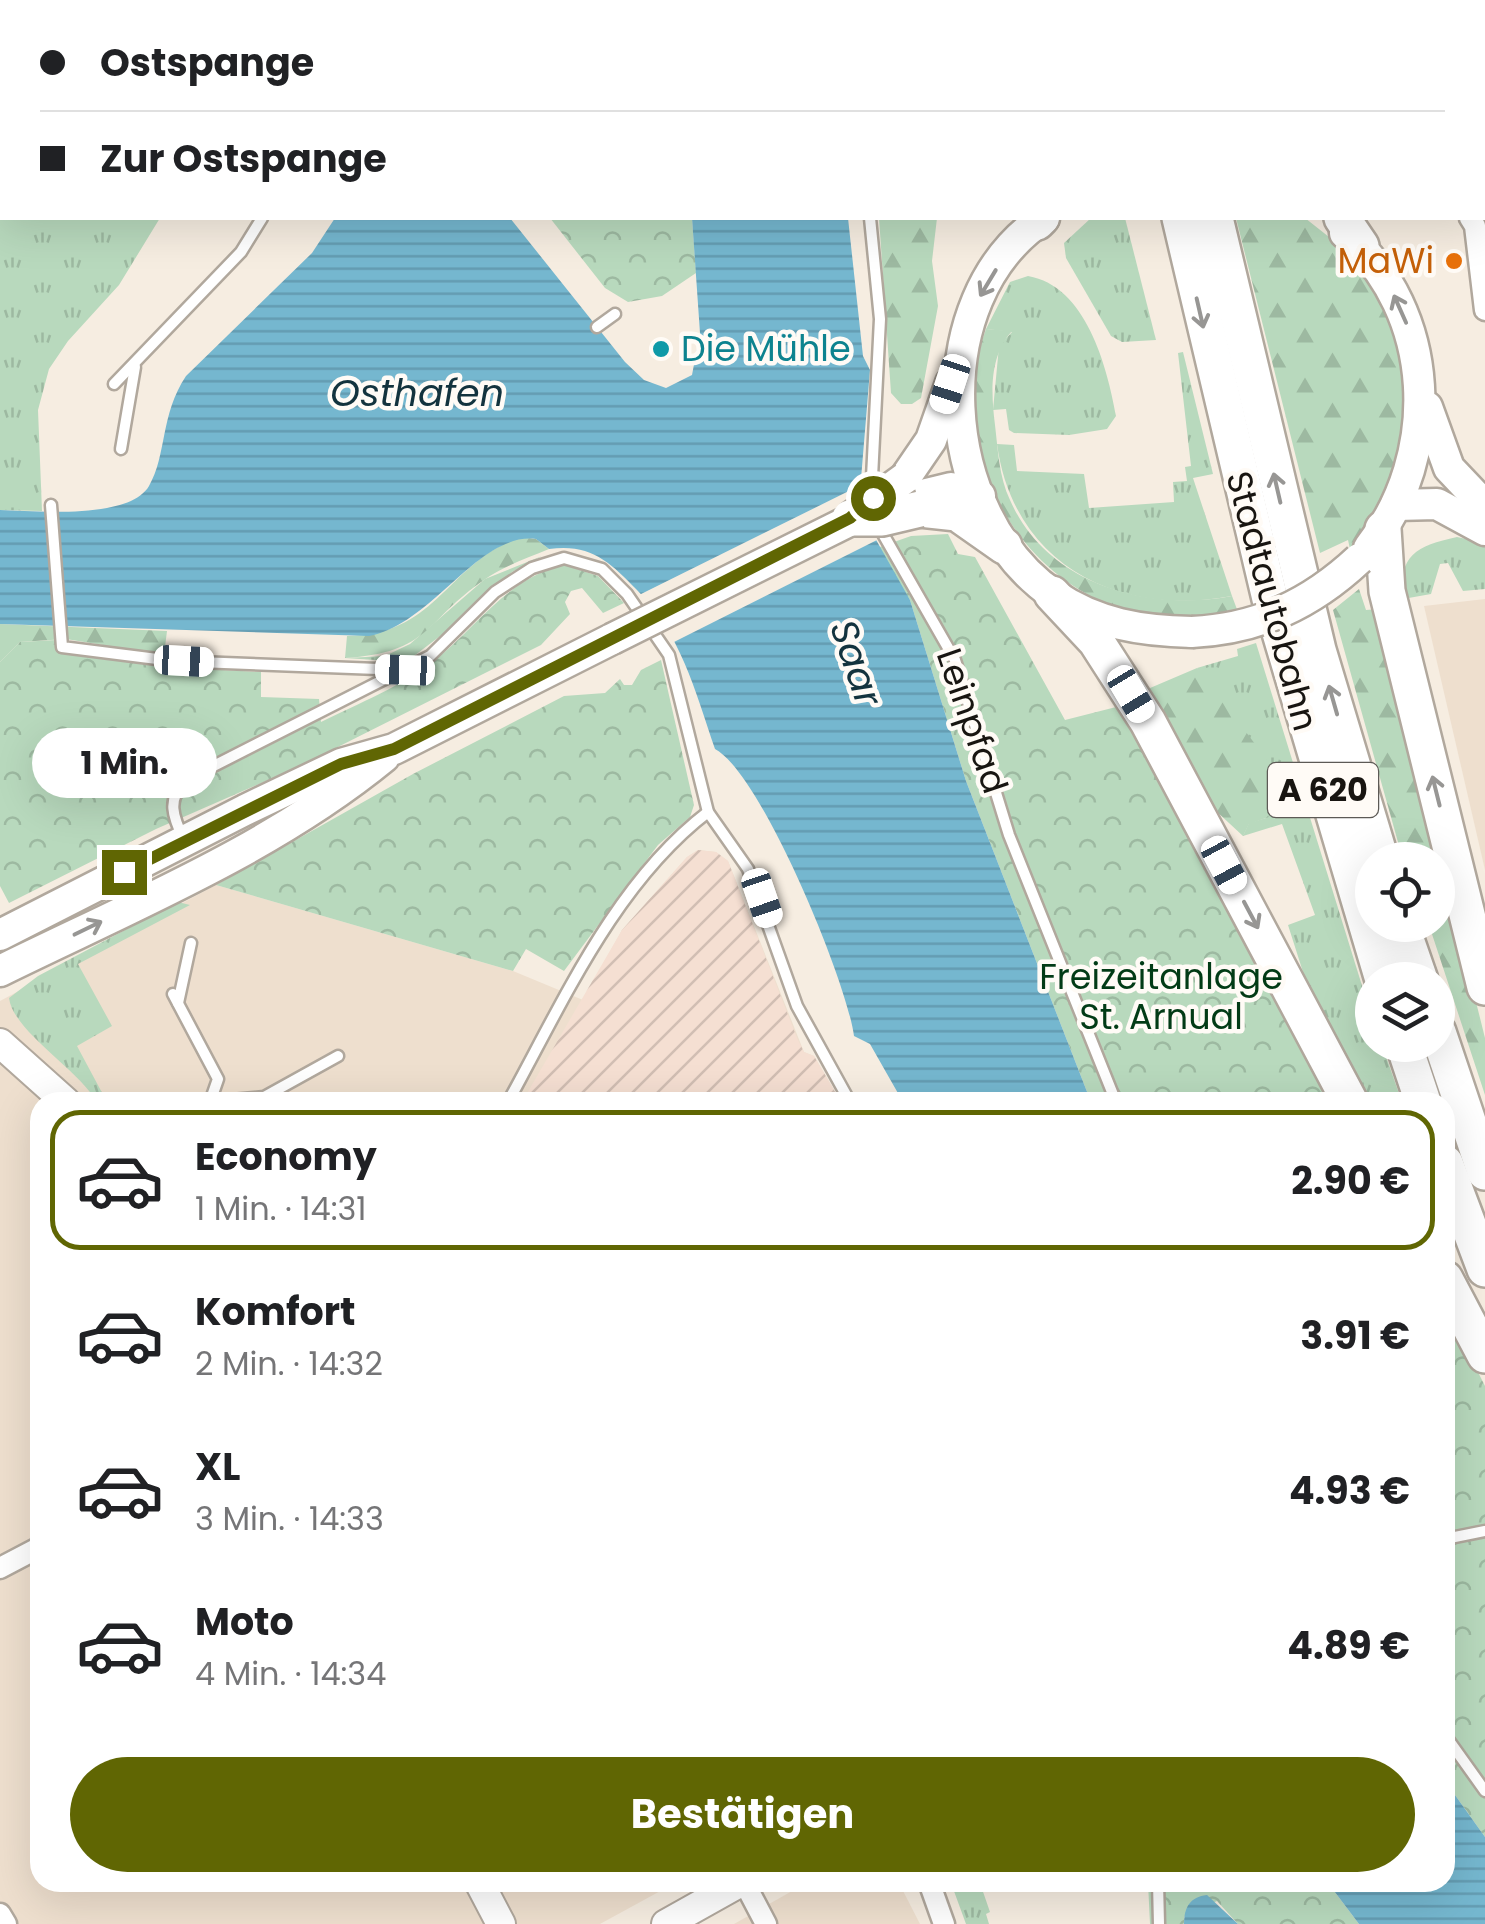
<!DOCTYPE html>
<html lang="de">
<meta charset="utf-8">
<style>
body{margin:0;font-family:Poppins,sans-serif;background:#f6f6f6;color:#202124;height:100vh;display:flex;flex-direction:column;font-size:38px;white-space:nowrap}
*{box-sizing:border-box;margin:0}
p{font-size:32px;color:#757577}
.icon{flex:none;width:55px;height:55px;fill:none;stroke:currentColor;stroke-width:2;stroke-linecap:round;stroke-linejoin:round}
.map{position:relative;flex:1;overflow:hidden}
.details{position:absolute;left:30px;top:1092px;width:1425px;height:800px;display:flex;flex-direction:column;background:#fff;border-radius:30px;box-shadow:0 10px 40px #0002}
.details>*{flex:none}
.hud{position:absolute;left:0px;top:0px;width:1485px;height:220px;box-shadow:0 10px 40px #0002;display:grid;align-content:center;height:220px;padding:0 40px;background:#fff}
.controls{position:absolute;left:1355px;top:842px;display:grid;gap:20px}
.controls a{display:grid;place-items:center;width:100px;height:100px;border-radius:50%;background:#fff;box-shadow:0 10px 40px #0002;font-size:50px}
.end{position:absolute;width:45px;height:45px;margin:-22px;border:12px solid #606603;background:#fff;box-shadow:0 0 0 5px #fff}
.from{border-radius:50%}
.bubble{position:absolute;height:70px;border-radius:35px;background:#fff;box-shadow:0 10px 40px #0002;font-size:32px;font-weight:700;line-height:70px;text-align:center}
.car{position:absolute;width:30px;height:60px;margin:-30px -15px;border-radius:12px;box-shadow:0 0 8px 2px #0007;background:linear-gradient(#fff 24%,#345 0 40%,#fff 0 76%,#345 0 86%,#fff 0)}
.hud b{display:flex;align-items:center;gap:35px;height:95px;font-size:38px}
.hud b+b{border-top:2px solid #e0e0e0}
.hud i{width:25px;height:25px;background:#202124}
ul{padding:18px 0 0;list-style:none}
li{display:flex;align-items:center;gap:30px;height:140px;margin:0 20px 15px;padding:0 20px;border:5px solid transparent;border-radius:30px}
li div{flex:1}
li b{display:block;font-size:38px}
li em{font-style:normal;font-weight:700}
li.selected{border-color:#606603}
li>.icon{width:90px;height:90px;stroke-width:1.5}
.action{display:flex;gap:20px;margin-top:auto;padding:20px 40px}
.action a{flex:1;height:115px;border-radius:60px;background:#606603;color:#fff;font-size:40px;font-weight:700;line-height:115px;text-align:center}
.map>svg:first-child{display:block}
.built{fill:#eedfce}
.industrial{fill:url(#industrial-furrows)}
.grass{fill:url(#grass-tufts)}
.forest{fill:url(#forest-firs)}
.park{fill:url(#park-crowns)}
.water{fill:url(#water-rules)}
.pier{fill:#f6ede1}
.lines{fill:none;stroke-linecap:round;stroke-linejoin:round}
.lane-casing{stroke:#b1a89d;stroke-width:15}
.street-casing{stroke:#b1a89d;stroke-width:25}
.secondary-casing{stroke:#b1a89d;stroke-width:32}
.primary-casing{stroke:#b1a89d;stroke-width:35}
.highway-casing{stroke:#b1a89d;stroke-width:40}
.lane{stroke:#fff;stroke-width:10}
.street{stroke:#fff;stroke-width:20}
.secondary{stroke:#fff;stroke-width:28}
.primary{stroke:#fff;stroke-width:30}
.highway{stroke:#fff;stroke-width:35}
.primary-bridge-casing{stroke:#b1a89d;stroke-width:35;stroke-linecap:butt}
.highway-bridge-casing{stroke:#b1a89d;stroke-width:40;stroke-linecap:butt}
.primary-bridge{stroke:#fff;stroke-width:30}
.highway-bridge{stroke:#fff;stroke-width:35}
.oneway{stroke:#979694}
.route{stroke:#606603;stroke-width:12}
.food-dot{fill:#e8710a;stroke:#fffbf6;stroke-width:4}
.culture-dot{fill:#0f9aa8;stroke:#fffbf6;stroke-width:4}
.labels{text-anchor:middle;stroke-width:9;stroke-linejoin:round;paint-order:stroke}
.shield{fill:#fffbf6;stroke:#5d5a56;stroke-width:2.5}
.shield-label{font-size:32px;font-weight:bold;fill:#181511}
.food-label{font-size:35px;fill:#c56008;stroke:#fffbf6;text-anchor:end}
.culture-label{font-size:35px;fill:#0d838f;stroke:#fffbf6;text-anchor:start}
.street-label{font-size:35px;fill:#181511;stroke:#fffbf6}
.park-label{font-size:35px;fill:#023b16;stroke:#fffbf6}
.water-label{font-size:38px;font-style:italic;fill:#13333e;stroke:#fffbf6}
</style>
<div class="map">
<svg width="1485" height="1924" viewBox="0 0 1485 1924">
<defs>
<pattern id="industrial-furrows" width="10" height="10" patternUnits="userSpaceOnUse" patternTransform="scale(2.5)"><rect width="10" height="10" fill="#f5dfd2"/><path d="M-1 1l2-2M0 10L10 0M9 11l2-2" fill="none" stroke="#d1beb3"/></pattern>
<pattern id="grass-tufts" width="24" height="20" patternUnits="userSpaceOnUse" patternTransform="scale(2.5)"><rect width="24" height="20" fill="#b8d9bd"/><path d="M3 7l-1-3M5 7V3M7 7l1-3M15 17l-1-3M17 17v-4M19 17l1-3" fill="none" stroke="#9db9a1"/></pattern>
<pattern id="forest-firs" width="22" height="20" patternUnits="userSpaceOnUse" patternTransform="scale(2.5)"><rect width="22" height="20" fill="#b8d9bd"/><path d="M5 1l3.5 6h-7zM16 11l3.5 6h-7z" fill="#9db9a1"/></pattern>
<pattern id="park-crowns" width="20" height="18" patternUnits="userSpaceOnUse" patternTransform="scale(2.5)"><rect width="20" height="18" fill="#b8d9bd"/><path d="M2 6a3 3 0 1 1 6 0M12 15a3 3 0 1 1 6 0" fill="none" stroke="#9db9a1"/></pattern>
<pattern id="water-rules" width="6" height="5" patternUnits="userSpaceOnUse" patternTransform="scale(2.5)"><rect width="6" height="5" fill="#75b7cf"/><path d="M0 2.5h6" fill="none" stroke="#649cb1"/></pattern>
</defs>
<rect width="100%" height="100%" fill="#f6ede1"/>
<g class="built">
<path d="M1485,599V870L1424,606Z"/>
<path d="M698,850L716,852L728,861L804,1052L814,1056L841,1102H40V1882L675,1883L600,1924H0V1001L216,885L513,971L583,1000L622,930L687,857Z"/>
<path d="M808,1882L899,1883L920,1924H734Z"/>
</g>
<path class="industrial" d="M698,850L716,852L728,861L797,1038L804,1052L814,1056L841,1102H522L622,930L687,857Z"/>
<g class="grass">
<path d="M0,67L2,218H160L119,285L68,341L49,369L38,410L42,511L0,510Z"/>
<path d="M1091,218H1125L1156,340L1122,342L1111,336L1066,258L1064,243Z"/>
<path d="M1028,276C1086,286 1107,366 1116,416L1107,429L1069,435L1014,433L1009,430L1006,409L993,410L999,346L1012,332L986,329L1010,282Z"/>
<path d="M1183,352L1213,474L1193,478L1232,596C1118,618 1013,564 997,444L1014,445L1017,471L1084,474L1089,508L1174,502L1173,482L1187,481L1185,467L1191,466L1178,353Z"/>
<path d="M1457,537L1485,543V589L1463,591L1448,563L1440,564L1431,594L1403,599C1398,555 1416,546 1457,537Z"/>
<path d="M542,556L512,572L456,624L406,662L345,658L385,656L410,644L485,579Z"/>
<path d="M1256,643L1372,1018V1045H1382L1402,1102H1362L1317,1016L1288,925L1315,915L1282,824L1243,836L1249,823L1266,818L1197,668L1238,656L1237,649Z"/>
<path d="M178,902L190,905L78,964L112,1026L77,1046L107,1102H97C78,1069 13,1031 9,998L38,976Z"/>
<path d="M951,1883H980L990,1912L986,1914L989,1924H966Z"/>
</g>
<g class="forest">
<path d="M879,218H937L932,261L938,306L921,398L912,404H901L891,393Z"/>
<path d="M1236,218H1305L1348,252L1386,307L1405,365L1406,431L1385,495L1350,549L1348,540L1320,553Z"/>
<path d="M986,329L1012,331C989,357 991,392 995,425C998,450 999,477 1010,500C1047,585 1149,612 1232,596L1238,612C1197,618 1156,621 1116,607C1006,568 946,438 986,329Z"/>
<path d="M522,537L536,539L549,549C527,558 504,566 484,580C425,620 431,653 345,658L347,636C438,636 449,559 522,537Z"/>
<path d="M1359,589L1366,610L1378,609L1485,1038V1095L1429,925H1438V860H1403L1333,610Z"/>
<path d="M0,624L167,631L164,655L66,639L20,642L0,662Z"/>
<path d="M1197,668L1278,774V804L1266,818L1249,824L1243,836L1202,798L1143,691Z"/>
</g>
<g class="park">
<path d="M0,0H300L2,2V30Z"/>
<path d="M378,0H675V2H380Z"/>
<path d="M550,218H692L696,273L662,296L628,302L605,288Z"/>
<path d="M948,534L958,554L975,557L1065,720L1124,705L1337,1102H1091L966,781L910,600L877,548L911,536Z"/>
<path d="M565,565L598,576L624,603L603,613L582,588L571,591L565,602L570,614L541,645L298,767L156,829L9,903L0,886V662L20,642L56,640L58,651L164,667L261,672V697L319,699L321,722C359,703 403,686 436,659C479,625 508,577 565,565Z"/>
<path d="M661,660L694,805L690,817L658,845L564,971L526,949L513,971L216,885L413,774L564,696L605,693L620,679L624,685H632L641,670Z"/>
<path d="M1445,1307L1485,1386V1837L1445,1781Z"/>
<path d="M1148,1883H1328L1359,1924H1238L1217,1901L1184,1917V1924H1150Z"/>
</g>
<g class="water">
<path d="M335,218H510L625,362L644,380L666,388L692,375L700,333L692,218H848L863,356L870,370L860,491L866,522L910,600L966,781L1091,1102H903L870,1044L854,1036C847,981 761,773 715,749C695,690 680,632 636,589C610,562 590,543 549,549L536,539C478,532 433,624 369,636L0,624V510C35,511 129,520 149,486C167,455 160,415 186,376L312,253Z"/>
<path d="M1445,1781L1485,1837V1924H1359L1328,1883L1445,1882Z"/>
<path d="M1207,1895L1238,1924H1184C1184,1907 1190,1897 1207,1895Z"/>
</g>
<path class="pier" d="M865,483L870,520L879,539L672,643L637,596Z"/>
<g class="lines">
<g class="lane-casing">
<g id="lane">
<path d="M843,0L844,2"/>
<path d="M0,38H2"/>
<path d="M870,218L880,319L871,497"/>
<path d="M597,327L615,314"/>
<path d="M114,384L241,252L262,218"/>
<path d="M121,449L135,367"/>
<path d="M51,505L62,647L173,661L404,670"/>
<path d="M879,527L955,660L1009,835L1116,1102"/>
<path d="M184,840C173,817 166,799 186,780L430,656L495,592L532,568L564,558L602,569L627,594L669,655L708,812L748,869L797,1006L850,1102"/>
<path d="M173,994L218,1079L210,1102"/>
<path d="M178,1003L191,943"/>
<path d="M210,1102L264,1097L338,1056"/>
<path d="M508,1102C563,1002 615,883 708,812"/>
<path d="M1445,1539L1485,1531"/>
<path d="M1445,1735L1485,1791"/>
<path d="M1158,1882L1159,1924"/>
</g>
</g>
<g class="street-casing">
<g id="street">
<path d="M1452,2V0"/>
<path d="M1470,218L1475,226L1485,310"/>
<path d="M0,1568L40,1547"/>
<path d="M744,1882L766,1924"/>
<path d="M929,1882L944,1924"/>
<path d="M0,1914L6,1924"/>
</g>
</g>
<g class="secondary-casing">
<g id="secondary">
<path d="M0,1043L66,1102"/>
<path d="M479,1882L501,1924"/>
<path d="M666,1924L741,1882"/>
</g>
</g>
<g class="primary-casing">
<g id="primary">
<path d="M1044,218C921,299 938,516 1054,595C1096,624 1142,631 1192,632"/>
<path d="M1345,233C1437,312 1442,454 1369,548"/>
<path d="M1427,407L1449,468L1485,506"/>
<path d="M905,478L931,440L951,383"/>
<path d="M914,497L951,488L980,496"/>
<path d="M1396,505L1437,504L1485,530"/>
<path d="M0,935L245,810L341,764L394,749L612,639"/>
<path d="M0,971C130,907 272,849 384,757"/>
</g>
</g>
<g class="highway-casing">
<g id="highway">
<path d="M1072,0L1073,2"/>
<path d="M1138,0L1139,2"/>
<path d="M1171,0L1172,2"/>
<path d="M1240,0L1241,2"/>
<path d="M1180,218L1270,599L1383,980"/>
<path d="M1215,218L1318,650L1381,860"/>
<path d="M1342,218L1361,246"/>
<path d="M1037,222L1041,218"/>
<path d="M920,509L957,513L1004,546"/>
<path d="M1383,529L1387,591L1485,987"/>
<path d="M1052,594L1096,641L1148,722L1350,1102"/>
<path d="M1401,925L1420,980"/>
<path d="M1438,1032L1485,1172"/>
<path d="M1404,1045L1423,1102"/>
<path d="M1445,1163L1485,1269"/>
<path d="M1445,1279L1485,1355"/>
</g>
</g>
<use href="#lane" class="lane"/>
<use href="#street" class="street"/>
<use href="#secondary" class="secondary"/>
<use href="#primary" class="primary"/>
<use href="#highway" class="highway"/>
<g class="primary-bridge-casing">
<g id="primary-bridge">
<path d="M850,518L905,478"/>
<path d="M1192,632C1258,629 1311,604 1359,559"/>
<path d="M612,639L869,511"/>
</g>
</g>
<g class="highway-bridge-casing">
<path id="highway-bridge" d="M850,518H882L920,509"/>
</g>
<use href="#primary-bridge" class="primary-bridge"/>
<use href="#highway-bridge" class="highway-bridge"/>
</g>
<defs><path id="oneway-shaft" d="M-6 0H5M1.5-3L5.5 0L1.5 3" fill="none" stroke-width="1.6" stroke-linecap="round" stroke-linejoin="round" transform="scale(2.5)"/></defs>
<g class="oneway">
<use href="#oneway-shaft" transform="translate(988 283) rotate(121)"/>
<use href="#oneway-shaft" transform="translate(1400 309) rotate(-114)"/>
<use href="#oneway-shaft" transform="translate(1200 313) rotate(77)"/>
<use href="#oneway-shaft" transform="translate(1277 488) rotate(-103)"/>
<use href="#oneway-shaft" transform="translate(1333 700) rotate(-106)"/>
<use href="#oneway-shaft" transform="translate(1436 791) rotate(-104)"/>
<use href="#oneway-shaft" transform="translate(1251 915) rotate(62)"/>
<use href="#oneway-shaft" transform="translate(88 928) rotate(-26)"/>
</g>
<g class="lines">
<path class="route" d="M124,872L341,764L394,749L850,518L873,498"/>
</g>
<circle class="food-dot" cx="1454" cy="261" r="10"/>
<circle class="culture-dot" cx="661" cy="349" r="10"/>
<g class="labels">
<rect class="shield" x="1268" y="763" width="110" height="54" rx="8"/>
<g class="shield-label">
<text x="1323" y="801">A 620</text>
</g>
<g class="food-label">
<text x="1434" y="273">MaWi</text>
</g>
<g class="culture-label">
<text x="681" y="361">Die Mühle</text>
</g>
<g class="street-label">
<text transform="translate(1272 601) rotate(75)" y="12">Stadtautobahn</text>
<text transform="translate(972 721) rotate(71)" y="12">Leinpfad</text>
</g>
<g class="park-label">
<text x="1161" y="989">Freizeitanlage<tspan x="1161" dy="40">St. Arnual</tspan></text>
</g>
<g class="water-label">
<text x="417" y="406">Osthafen</text>
<text transform="translate(856 663) rotate(71)" y="13">Saar</text>
</g>
</g>
</svg>
<div class="controls">
<a><svg class="icon" aria-label="locate" viewBox="0 0 24 24"><circle cx="12" cy="12" r="6"/><path d="M12 2v4M12 18v4M2 12h4M18 12h4"/></svg></a>
<a><svg class="icon" aria-label="layers" viewBox="0 0 24 24"><path d="M12 4l9 5-9 5-9-5zM3 14l9 5 9-5"/></svg></a>
</div>
<i class="end from" style="left:873px;top:498px"></i>
<i class="end" style="left:124px;top:872px"></i>
<div class="bubble" style="left:32px;top:728px;width:185px">1 Min.</div>
<i class="car" style="left:950px;top:384px;rotate:198deg"></i>
<i class="car" style="left:184px;top:661px;rotate:93deg"></i>
<i class="car" style="left:405px;top:670px;rotate:272deg"></i>
<i class="car" style="left:1131px;top:694px;rotate:149deg"></i>
<i class="car" style="left:1224px;top:865px;rotate:152deg"></i>
<i class="car" style="left:762px;top:898px;rotate:161deg"></i>
<div class="hud">
<b><i class="from"></i>Ostspange</b>
<b><i></i>Zur Ostspange</b>
</div>
<section class="details">
<ul>
<li class="selected"><svg class="icon" aria-label="car" viewBox="0 0 24 24"><path d="M5 17H2v-5l4-1 3-4h7l3 4 3 1v5h-3M9 17h6M6 11h13"/><circle cx="7" cy="17" r="2"/><circle cx="17" cy="17" r="2"/></svg><div><b>Economy</b><p>1 Min. · 14:31</p></div><em>2.90 €</em></li>
<li><svg class="icon" aria-label="car" viewBox="0 0 24 24"><path d="M5 17H2v-5l4-1 3-4h7l3 4 3 1v5h-3M9 17h6M6 11h13"/><circle cx="7" cy="17" r="2"/><circle cx="17" cy="17" r="2"/></svg><div><b>Komfort</b><p>2 Min. · 14:32</p></div><em>3.91 €</em></li>
<li><svg class="icon" aria-label="car" viewBox="0 0 24 24"><path d="M5 17H2v-5l4-1 3-4h7l3 4 3 1v5h-3M9 17h6M6 11h13"/><circle cx="7" cy="17" r="2"/><circle cx="17" cy="17" r="2"/></svg><div><b>XL</b><p>3 Min. · 14:33</p></div><em>4.93 €</em></li>
<li><svg class="icon" aria-label="car" viewBox="0 0 24 24"><path d="M5 17H2v-5l4-1 3-4h7l3 4 3 1v5h-3M9 17h6M6 11h13"/><circle cx="7" cy="17" r="2"/><circle cx="17" cy="17" r="2"/></svg><div><b>Moto</b><p>4 Min. · 14:34</p></div><em>4.89 €</em></li>
</ul>
<div class="action"><a>Bestätigen</a></div>
</section>
</div>
